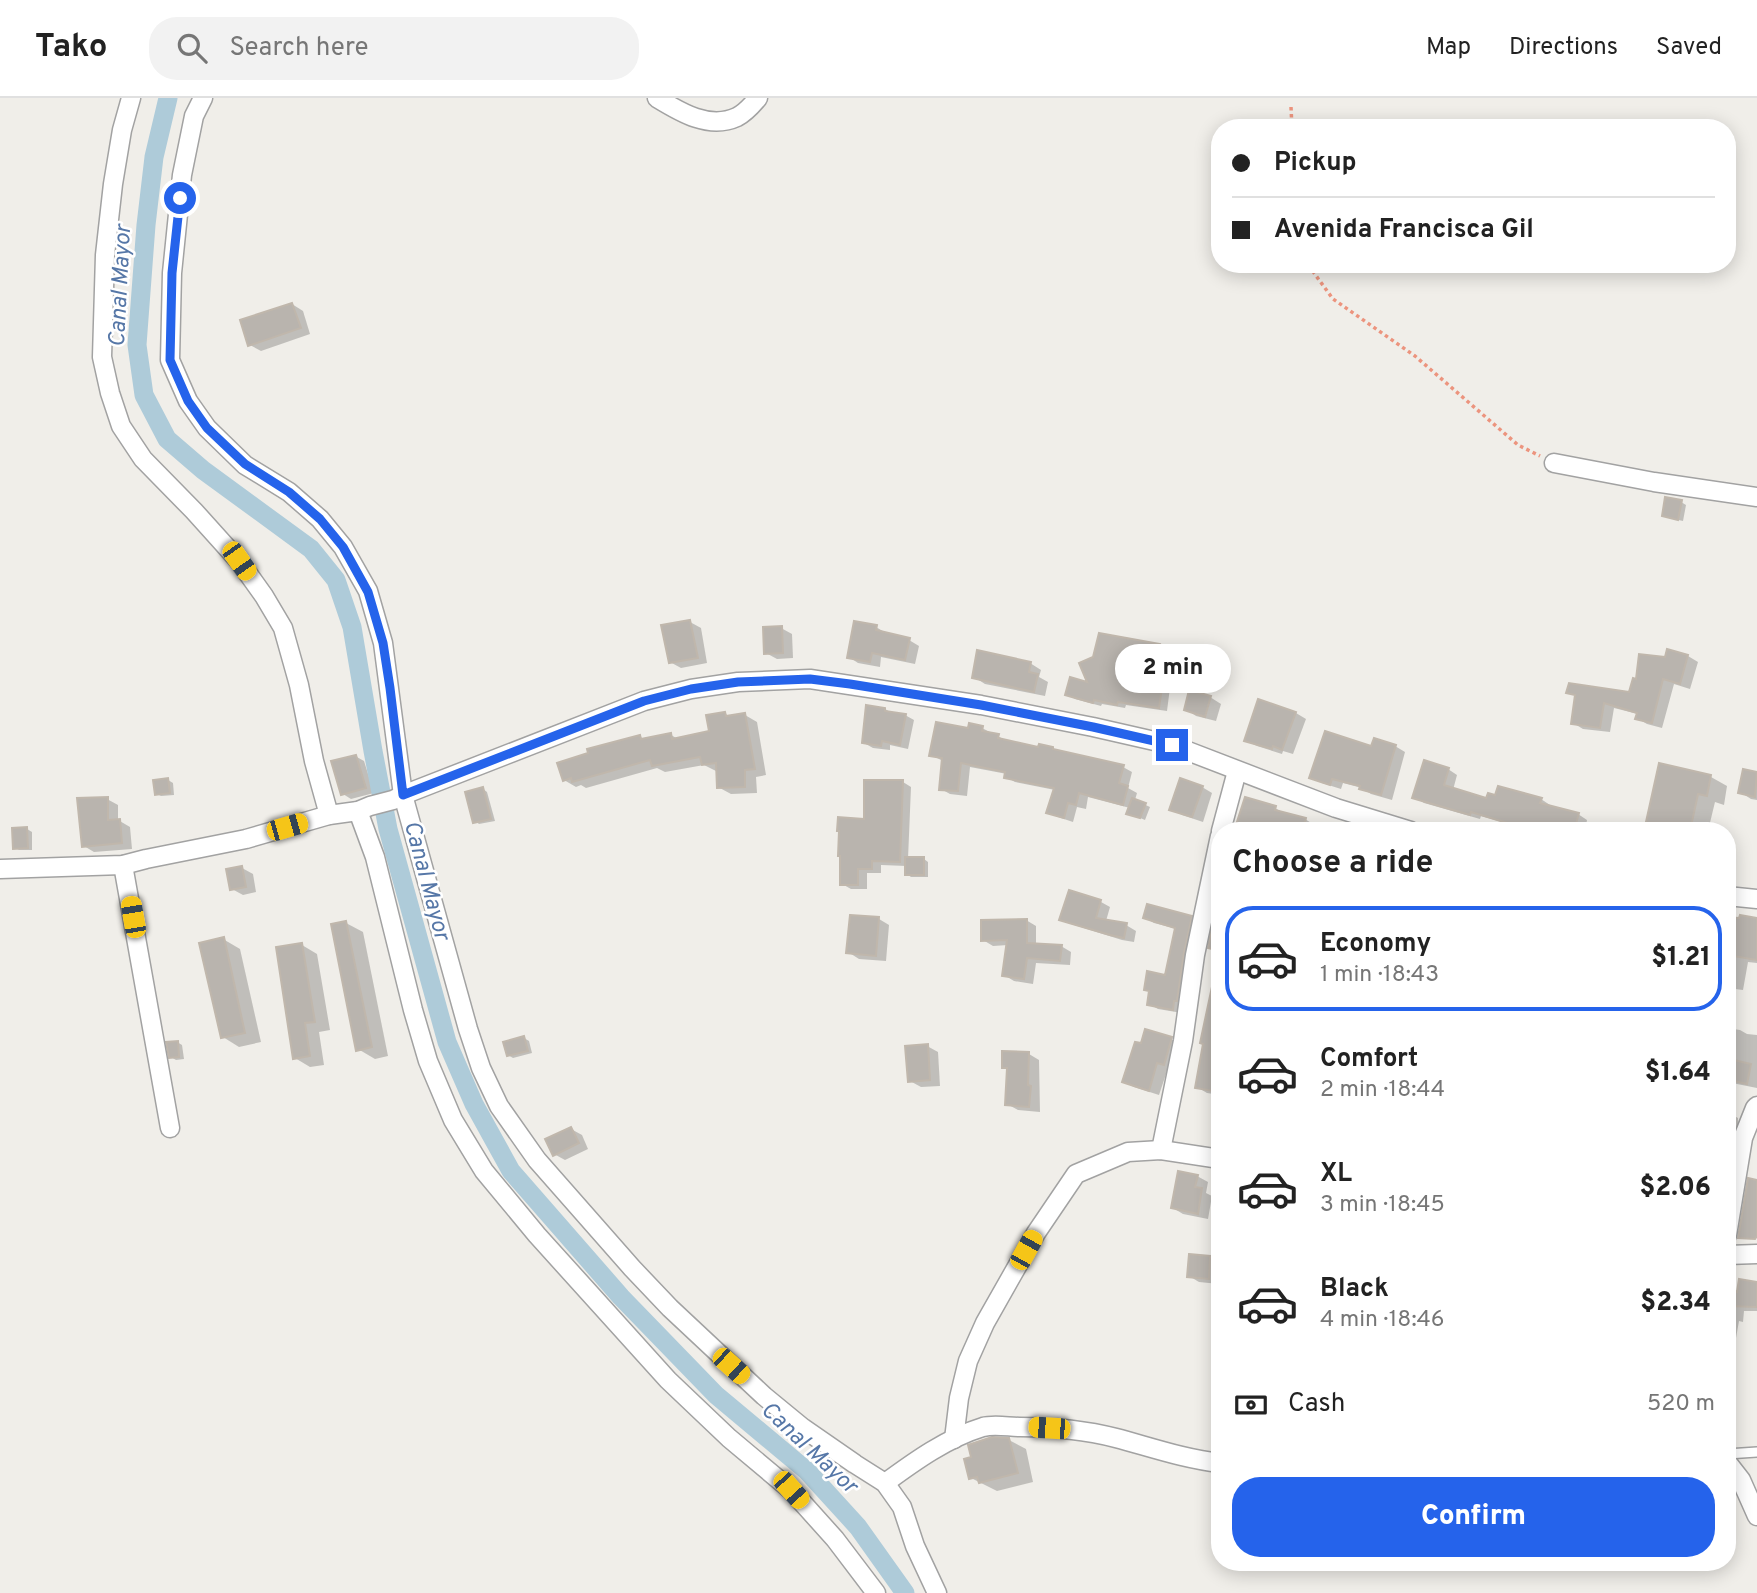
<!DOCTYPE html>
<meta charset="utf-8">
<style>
body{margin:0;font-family:Overpass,sans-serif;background:#f2f2f2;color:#222;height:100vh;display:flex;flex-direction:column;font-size:26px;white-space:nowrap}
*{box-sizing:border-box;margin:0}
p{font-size:23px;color:#767676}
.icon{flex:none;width:38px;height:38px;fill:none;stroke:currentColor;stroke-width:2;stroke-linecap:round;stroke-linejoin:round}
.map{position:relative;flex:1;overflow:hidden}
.drawer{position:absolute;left:1211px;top:724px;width:525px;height:749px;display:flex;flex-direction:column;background:#fff;border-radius:28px;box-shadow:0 4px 18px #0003}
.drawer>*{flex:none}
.banner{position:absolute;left:1211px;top:21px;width:525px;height:154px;border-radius:28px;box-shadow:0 4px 18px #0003;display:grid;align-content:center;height:154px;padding:0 21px;background:#fff}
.end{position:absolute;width:32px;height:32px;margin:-16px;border:9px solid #2563eb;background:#fff;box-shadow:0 0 0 4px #fff}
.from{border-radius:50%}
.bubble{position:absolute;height:49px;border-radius:24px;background:#fff;box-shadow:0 4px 18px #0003;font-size:23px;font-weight:800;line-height:49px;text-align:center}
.car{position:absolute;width:21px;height:42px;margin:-21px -10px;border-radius:9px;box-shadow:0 0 5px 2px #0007;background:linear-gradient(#f5c518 24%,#345 0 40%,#f5c518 0 76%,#345 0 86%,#f5c518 0)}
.banner b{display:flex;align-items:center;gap:24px;height:66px;font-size:26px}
.banner b+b{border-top:2px solid #e0e0e0}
.banner i{width:18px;height:18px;background:#222}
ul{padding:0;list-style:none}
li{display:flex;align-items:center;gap:21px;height:105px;margin:0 14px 10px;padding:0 7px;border:4px solid transparent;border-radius:28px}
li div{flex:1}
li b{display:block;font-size:26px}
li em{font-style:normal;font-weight:800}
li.on{border-color:#2563eb}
li>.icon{width:63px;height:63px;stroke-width:1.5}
h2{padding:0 21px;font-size:32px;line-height:84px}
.pay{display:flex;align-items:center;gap:18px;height:77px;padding:0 21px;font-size:26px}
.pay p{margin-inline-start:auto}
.action{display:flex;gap:14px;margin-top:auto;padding:14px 21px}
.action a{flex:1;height:80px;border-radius:28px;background:#2563eb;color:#fff;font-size:28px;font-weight:800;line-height:80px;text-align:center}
header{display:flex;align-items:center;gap:42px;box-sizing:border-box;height:98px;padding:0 35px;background:#fff;border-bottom:2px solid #e0e0e0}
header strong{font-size:33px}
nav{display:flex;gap:38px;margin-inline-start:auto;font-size:24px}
.search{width:490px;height:63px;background:#f2f2f2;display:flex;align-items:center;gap:18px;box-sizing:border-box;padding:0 24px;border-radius:28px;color:#767676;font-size:26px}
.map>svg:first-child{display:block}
.shadow{fill:#0003}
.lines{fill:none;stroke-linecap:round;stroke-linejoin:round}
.canal{stroke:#aecbd9;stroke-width:19}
.building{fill:#b9b4ae;stroke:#c0b7ac;stroke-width:2}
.service-casing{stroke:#a2a2a2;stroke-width:12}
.minor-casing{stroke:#a2a2a2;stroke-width:21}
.path{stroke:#ec947e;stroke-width:3.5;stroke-dasharray:3.5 3.5;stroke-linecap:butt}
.service{stroke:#fff;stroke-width:9}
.minor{stroke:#fff;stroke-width:18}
.route{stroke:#2563eb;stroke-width:9}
.labels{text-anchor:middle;stroke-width:5;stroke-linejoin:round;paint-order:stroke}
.water-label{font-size:23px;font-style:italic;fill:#5677a7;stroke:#fff}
</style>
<header>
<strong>Tako</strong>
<div class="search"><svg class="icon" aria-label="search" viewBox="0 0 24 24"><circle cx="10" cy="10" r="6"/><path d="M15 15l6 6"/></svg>Search here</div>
<nav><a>Map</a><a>Directions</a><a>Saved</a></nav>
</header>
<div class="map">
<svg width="1757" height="1495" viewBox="0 0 1757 1495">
<rect width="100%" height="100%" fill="#f0eee9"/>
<g class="shadow">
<path d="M292,206L303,213L310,236L261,253L250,247Z"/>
<path d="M1681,404L1686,407L1683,423L1669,420L1664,417Z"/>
<path d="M690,524L701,530L707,565L681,570L670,564Z"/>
<path d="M876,529L886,535L909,542L919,548L915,566L881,559L880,569L858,565L849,559Z"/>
<path d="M781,530L792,536L793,560L777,561L766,555Z"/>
<path d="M1100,537L1160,548L1168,552L1164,569L1172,574L1167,613L1126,607L1125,610L1102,606L1101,608L1075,601L1067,596L1090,587Z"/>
<path d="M1668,553L1688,558L1698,564L1690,591L1674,586L1662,630L1647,626L1637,620L1638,616L1614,610L1610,634L1583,631L1573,625L1576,598L1568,594L1631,596L1637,583L1666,561Z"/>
<path d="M1030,565L1041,572L1039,579L1048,584L1045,598L985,586L974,579Z"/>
<path d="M1210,599L1221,606L1216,623L1196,618L1186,611Z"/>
<path d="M1259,603L1296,615L1306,621L1293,656L1283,653L1282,656L1257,648L1247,643Z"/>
<path d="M885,611L892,615L905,617L914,622L908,651L890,647V652L873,650L864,645Z"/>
<path d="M725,616L730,619L745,617L757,624L766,677L756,679L757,695L731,696L718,689V673H716L704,667L665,674L657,670L586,690L581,687L576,689L564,682L639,639L645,642L671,637L678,641L711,634Z"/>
<path d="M982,630L1007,643L1040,651H1052L1059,654L1123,669L1132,674L1128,690L1137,695L1135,702L1150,709L1145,722L1133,717L1130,710L1088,699L1086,711L1077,709L1073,724L1058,719L1048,714L1055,692L1015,684L1006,679L1007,676L970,669L967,698L950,696L941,691L943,663L931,657L969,632Z"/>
<path d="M1395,648L1405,654L1392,702L1371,696L1362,690L1343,685L1341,691L1322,685L1312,679L1373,650Z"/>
<path d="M355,658L364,663L374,695L351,701L343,696Z"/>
<path d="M1660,667L1711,679L1727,688L1724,707L1715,704L1708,733H1646Z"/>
<path d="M1448,671L1457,677L1453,692L1487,703L1541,701L1550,707V709L1578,716L1587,722L1586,728L1618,733H1533L1481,718L1480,721L1424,705L1415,699Z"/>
<path d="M1744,673L1757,676V702L1751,701L1740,694Z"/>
<path d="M168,682L173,685L174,697L161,698L157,696Z"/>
<path d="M903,684L911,689L908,761H924L928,764V779H911L907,776V768L881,767V775H867V791H851L842,786L865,723Z"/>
<path d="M1202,689L1212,695L1203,724L1182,717L1171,711Z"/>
<path d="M483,691L487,694L495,723L479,726L475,723Z"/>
<path d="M107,701L118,707V722L130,729L132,751L94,754L84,748Z"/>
<path d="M1275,710L1287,717L1305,721L1316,728L1314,733L1236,732Z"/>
<path d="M27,731L32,734V752H19L15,750Z"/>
<path d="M242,770L253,776L256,794L243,797L232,791Z"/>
<path d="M1070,794L1101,804L1110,809L1106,823L1126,827L1136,833L1134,844L1122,842L1071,826L1062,821Z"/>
<path d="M1219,805H1220V854L1210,849Z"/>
<path d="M1145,820H1191L1200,825L1182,915L1158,911L1149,906L1166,879L1177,831L1154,825Z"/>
<path d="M879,821L889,827L886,863L859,861L848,854Z"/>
<path d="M1727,821L1757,822V865L1748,864L1743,892L1727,890Z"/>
<path d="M1026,822L1036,828V847L1061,848L1071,854L1070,867L1036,865L1033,886L1014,883L1004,877L1008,847L993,848L983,842Z"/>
<path d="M346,825L363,834L388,958L375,961L358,951Z"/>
<path d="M223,841L240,851L261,944L239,949L223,939Z"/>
<path d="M302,847L317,856L330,932L319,934L324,967L310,969L295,960Z"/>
<path d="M1220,862V997L1207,995L1197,989L1205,946L1202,944Z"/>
<path d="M1727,930L1740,932L1747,936L1757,937V990L1727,984Z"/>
<path d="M524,940L529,943L532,955L513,960L508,957Z"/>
<path d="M1171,941L1181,947L1174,972L1168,970L1159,997L1134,989L1124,984L1142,947Z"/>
<path d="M177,944L182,947L184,961L176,962L171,959Z"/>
<path d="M927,948L938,954L940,988L921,989L910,983Z"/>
<path d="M1029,956L1039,962L1040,1014L1018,1012L1007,1006L1009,972L1004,969Z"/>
<path d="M1727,1014L1738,1020V1027L1746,1032L1727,1129Z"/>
<path d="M571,1031L582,1037L588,1051L565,1062L554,1056Z"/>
<path d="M1197,1078L1208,1084L1206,1095L1212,1098L1208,1121L1183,1116L1173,1110Z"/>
<path d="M1191,1158L1210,1160L1220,1165L1219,1186L1199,1184L1189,1178Z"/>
<path d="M1757,1186V1213H1744L1743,1224L1739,1223L1736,1240L1727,1238V1199L1739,1196Z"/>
<path d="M1009,1342L1026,1351L1033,1384L997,1393L971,1380Z"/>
</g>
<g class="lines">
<path class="canal" d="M168,0L154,59L146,127L137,247L144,297L167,341L203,372L311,451L336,482L352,529L373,653L388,731L447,944L474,1006L511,1073L621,1199L716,1297L807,1373L858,1429L905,1495"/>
</g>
<g class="building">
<path d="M292,205L301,230L248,248L240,222Z"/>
<path d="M1665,399L1682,402L1678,422L1662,418Z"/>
<path d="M690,522L698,560L669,565L661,527Z"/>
<path d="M854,523L877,527L876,532L910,540L905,562L872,555L870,564L847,560Z"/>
<path d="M782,528L783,555L764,556L763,529Z"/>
<path d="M1099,535L1160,546L1156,566L1165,568L1159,610L1118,604L1117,607L1094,602L1093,605L1065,597L1070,579L1087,584L1079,565L1093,559Z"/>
<path d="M1667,551L1688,557L1680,586L1663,581L1652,625L1635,621L1637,615L1604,605L1600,630L1571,626L1575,597L1566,595L1569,585L1629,594L1633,580L1636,581L1639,556L1665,559Z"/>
<path d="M977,552L1031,564L1029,574L1038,576L1034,594L972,580Z"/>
<path d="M1189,592L1211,598L1205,619L1184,612Z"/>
<path d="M1258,601L1296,614L1282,652L1273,648L1272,651L1244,643Z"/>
<path d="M866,607L885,610V613L906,616L900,647L882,643L881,648L862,645Z"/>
<path d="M725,614L726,618L745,615L755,671L745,672V689L717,690L716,665L702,667L700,659L652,668L650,662L572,684L571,680L563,683L557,665L588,655L587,651L640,637L641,641L671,635L672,641L709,633L706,617Z"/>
<path d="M936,624L968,630L969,625L983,628L982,633L999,636L998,640L1038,649L1039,646L1053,649V651L1124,667L1119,685L1128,688L1123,707L1079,695L1076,707L1068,705L1064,720L1046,715L1054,690L1004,680L1005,674L961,665L958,693L939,692L942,660L929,658Z"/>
<path d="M1325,633L1371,648L1374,640L1396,647L1381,697L1359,691L1360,688L1332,681L1330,687L1309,680Z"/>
<path d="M356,657L366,690L341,697L331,663Z"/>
<path d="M1424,662L1449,670L1444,687L1486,700L1488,695L1495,697L1498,688L1542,700L1540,705L1579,715L1574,733H1534L1471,714L1470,717L1412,700Z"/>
<path d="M1659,665L1711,677L1707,698L1698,696L1690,733H1644Z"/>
<path d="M1743,671L1757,674L1755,699L1738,695Z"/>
<path d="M168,680L170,695L155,697L153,682Z"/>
<path d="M1180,680L1203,688L1192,719L1169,712Z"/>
<path d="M864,682H903L900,764L872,763V771H858V787H840V758H838L839,733H837L838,719L864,721Z"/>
<path d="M483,689L491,721L473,725L465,694Z"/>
<path d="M108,699V722L120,721L122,745L82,749L77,700Z"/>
<path d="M1245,699L1276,708L1275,712L1306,720L1303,733H1234Z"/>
<path d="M1132,700L1146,705L1140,720L1126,716Z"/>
<path d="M27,729L28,750L13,751L12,730Z"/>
<rect x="905" y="759" width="19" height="18"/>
<path d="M242,768L246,789L230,792L226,771Z"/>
<path d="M1069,792L1101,802L1096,820L1127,825L1124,840L1110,837L1059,822Z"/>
<path d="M1147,806L1192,818L1184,855L1177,903H1174L1173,912L1147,907L1149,893L1144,892L1147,873L1165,877L1175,830L1143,820Z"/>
<path d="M850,817L879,819L876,858L846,855Z"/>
<path d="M1740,817L1757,820V862L1727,857V819L1739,820Z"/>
<path d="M1027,821V845L1062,847L1060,863L1027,860L1024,881L1002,878L1007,842L981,843V822Z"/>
<path d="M346,823L372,949L356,953L331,826Z"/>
<path d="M1213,824L1220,826V853L1208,850Z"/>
<path d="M224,839L245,935L221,940L199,845Z"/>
<path d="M302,845L315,924L305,925L310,958L293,961L276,849Z"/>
<path d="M1213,884H1220V994L1195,990L1203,946L1200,945Z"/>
<path d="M1145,931L1172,939L1164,967L1157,965L1149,993L1122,984L1135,944L1141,945Z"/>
<path d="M524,938L528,953L507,958L503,944Z"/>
<path d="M178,943L179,959L169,960L166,944Z"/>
<path d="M928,946L930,982L908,984L905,948Z"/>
<path d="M1002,953L1029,954L1028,987L1031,988L1029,1009L1005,1007L1007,970H1002Z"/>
<path d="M1734,962L1751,966L1747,986L1730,982Z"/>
<path d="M571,1029L579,1045L553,1058L545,1041Z"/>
<path d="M1178,1073L1198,1077L1195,1089L1202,1090L1198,1116L1171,1110Z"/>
<path d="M1748,1080L1757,1082V1138L1755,1141L1738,1140Z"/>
<path d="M1189,1156L1210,1158L1209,1181L1187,1179Z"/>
<path d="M1739,1181L1757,1184V1209L1727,1208L1728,1192L1737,1194Z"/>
<path d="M992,1339L1009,1340L1018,1375L979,1385L977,1379L969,1381L964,1361L971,1359L968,1347Z"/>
</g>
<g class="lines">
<g class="service-casing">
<path id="service" d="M1727,1356L1757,1354"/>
</g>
<g class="minor-casing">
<g id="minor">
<path d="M131,0L122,32L113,86L105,157L102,259L110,295L121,328L143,361L194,413L239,463L264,498L283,530L299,587L314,663L329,717"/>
<path d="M203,0L194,18L182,77L172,175L170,262L188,303L207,330L245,367L289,394L320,421L343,449L368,493L383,545L403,697L468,931L481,970L499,1008L537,1062L632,1170L670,1210L764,1298L803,1330L855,1366L885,1385L902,1409L915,1448L937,1495"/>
<path d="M657,0C680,14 709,32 737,19C745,15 753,6 758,0"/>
<path d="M1554,365L1654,384L1757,399"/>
<path d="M358,713L375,759L413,912L428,963L453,1022L484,1073L537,1137L668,1282L729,1340L791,1392L835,1441L876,1495"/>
<path d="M1221,733L1237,673"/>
<path d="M123,767L170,1030"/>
<path d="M0,771L123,767L146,761L246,741L329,717L358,713L370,708L393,702L403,697L644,603L691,591L738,584L810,581L981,607L1093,629L1172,647L1336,710L1411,733"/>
<path d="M1727,798L1757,801"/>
<path d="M1161,1052L1183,943L1195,857L1220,738"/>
<path d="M1727,1137L1743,1040L1755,1010L1757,1008"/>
<path d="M1727,1157L1757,1156"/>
<path d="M954,1341L959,1300L968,1263L985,1225L1036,1135L1076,1076L1128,1054L1161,1052L1220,1061"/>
<path d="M1727,1364L1741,1382L1757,1418"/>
<path d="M885,1385C915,1363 947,1340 983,1329C994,1326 1009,1329 1020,1329C1052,1329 1085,1332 1116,1340C1150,1349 1184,1361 1220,1365"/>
</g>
</g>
<g class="path">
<path d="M1291,9L1292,30"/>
<path d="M1311,166L1314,175L1333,201L1415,258L1518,347L1540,358"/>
</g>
<use href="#service" class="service"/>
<use href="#minor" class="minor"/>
</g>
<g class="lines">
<path class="route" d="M180,100L172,175L170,262L188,303L207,330L245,366L289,394L320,421L343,449L368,494L383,545L390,590L403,697L644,603L691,591L738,584L810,581L850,586L981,607L1093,629L1172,647"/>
</g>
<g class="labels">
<g class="water-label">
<text transform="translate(119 188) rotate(-87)" y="8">Canal Mayor</text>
<text transform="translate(428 782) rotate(75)" y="8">Canal Mayor</text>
<text transform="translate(810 1349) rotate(43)" y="8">Canal Mayor</text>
</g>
</g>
</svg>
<i class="end from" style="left:180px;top:100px"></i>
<i class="end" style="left:1172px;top:647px"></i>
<div class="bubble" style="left:1115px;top:546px;width:116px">2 min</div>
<i class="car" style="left:239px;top:463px;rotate:145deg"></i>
<i class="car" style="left:287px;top:729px;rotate:74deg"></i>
<i class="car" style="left:133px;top:819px;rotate:350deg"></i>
<i class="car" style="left:1026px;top:1152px;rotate:29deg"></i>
<i class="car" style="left:731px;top:1268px;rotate:132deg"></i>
<i class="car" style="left:1049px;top:1330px;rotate:274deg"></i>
<i class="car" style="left:791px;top:1392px;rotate:138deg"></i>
<div class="banner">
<b><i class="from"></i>Pickup</b>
<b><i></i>Avenida Francisca Gil</b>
</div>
<section class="drawer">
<h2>Choose a ride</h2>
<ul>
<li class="on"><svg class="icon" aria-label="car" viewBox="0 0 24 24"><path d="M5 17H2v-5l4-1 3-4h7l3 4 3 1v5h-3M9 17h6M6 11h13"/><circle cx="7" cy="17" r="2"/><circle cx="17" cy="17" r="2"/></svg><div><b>Economy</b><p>1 min · 18:43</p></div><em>$1.21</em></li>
<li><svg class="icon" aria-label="car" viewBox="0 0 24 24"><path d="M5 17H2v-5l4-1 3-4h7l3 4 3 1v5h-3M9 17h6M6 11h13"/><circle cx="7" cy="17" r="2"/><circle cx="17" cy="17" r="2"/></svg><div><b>Comfort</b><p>2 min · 18:44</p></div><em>$1.64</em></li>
<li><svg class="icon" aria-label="car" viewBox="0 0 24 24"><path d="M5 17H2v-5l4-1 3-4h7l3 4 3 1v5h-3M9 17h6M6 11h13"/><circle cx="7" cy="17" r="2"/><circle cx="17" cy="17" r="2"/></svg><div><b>XL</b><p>3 min · 18:45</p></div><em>$2.06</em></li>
<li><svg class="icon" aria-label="car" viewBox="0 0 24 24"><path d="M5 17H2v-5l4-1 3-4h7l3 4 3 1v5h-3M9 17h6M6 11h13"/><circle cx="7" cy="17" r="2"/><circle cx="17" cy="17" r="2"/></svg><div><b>Black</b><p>4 min · 18:46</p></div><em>$2.34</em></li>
</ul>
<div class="pay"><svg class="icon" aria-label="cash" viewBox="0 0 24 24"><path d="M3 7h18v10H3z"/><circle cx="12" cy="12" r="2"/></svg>Cash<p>520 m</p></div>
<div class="action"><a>Confirm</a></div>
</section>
</div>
